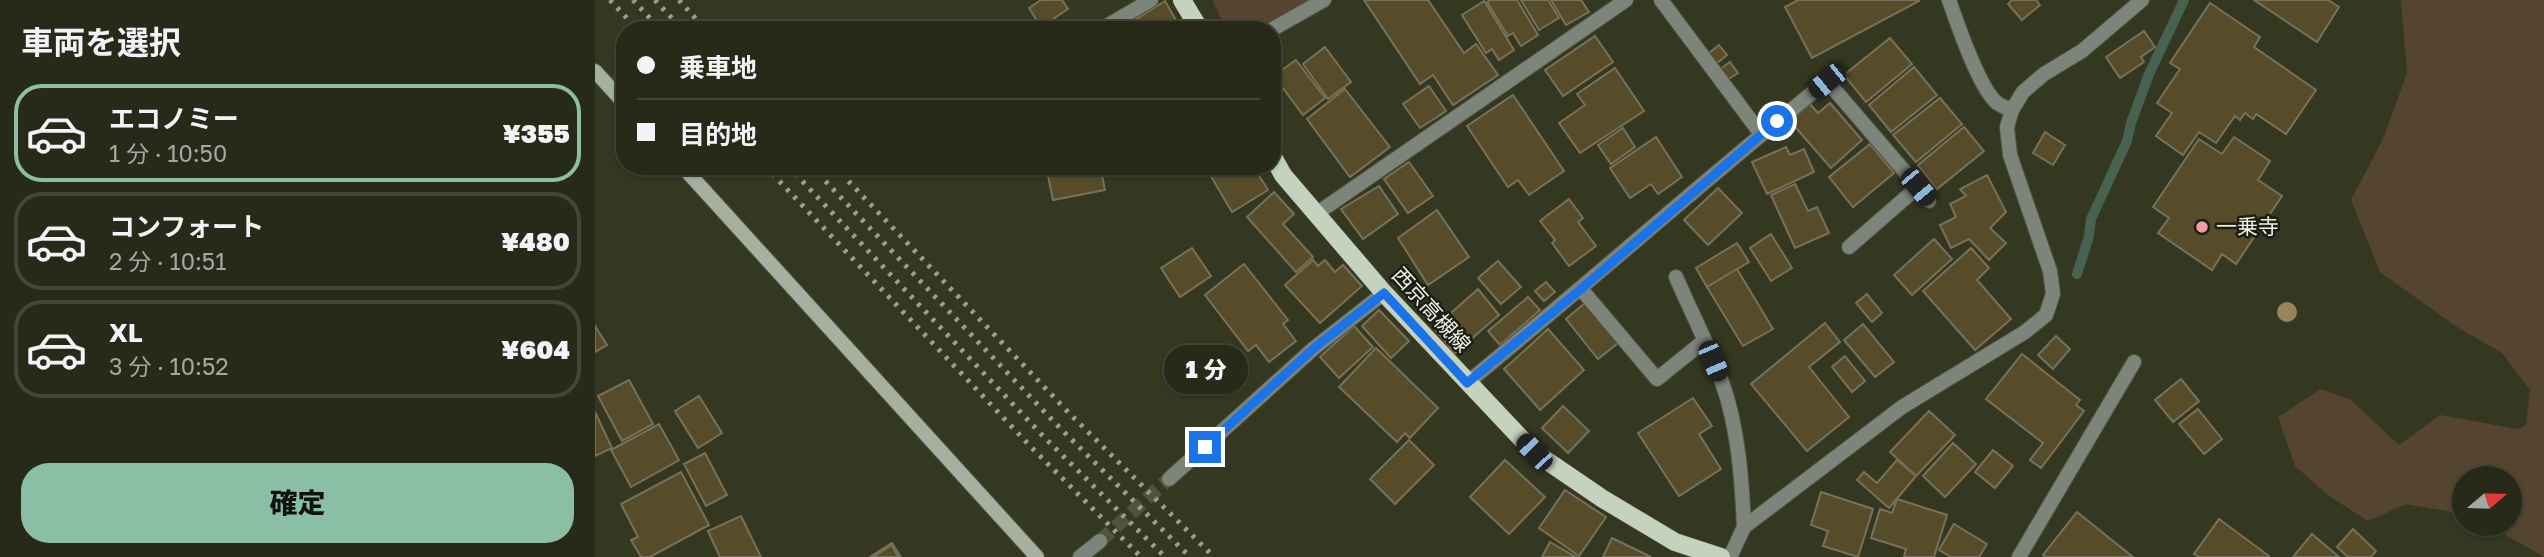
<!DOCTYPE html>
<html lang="ja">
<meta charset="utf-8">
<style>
body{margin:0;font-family:"Golos Text","Noto Sans JP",sans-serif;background:#333626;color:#f1f3f6;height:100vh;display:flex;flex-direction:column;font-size:26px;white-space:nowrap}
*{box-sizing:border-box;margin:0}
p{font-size:23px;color:#a4a7a2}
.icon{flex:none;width:38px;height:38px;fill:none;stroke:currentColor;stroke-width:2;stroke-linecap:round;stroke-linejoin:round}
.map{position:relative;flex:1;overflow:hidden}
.details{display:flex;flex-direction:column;background:#272a19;width:595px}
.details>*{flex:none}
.hud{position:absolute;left:21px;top:21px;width:665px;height:154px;border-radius:28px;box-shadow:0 2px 5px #0004,0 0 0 2px #434638;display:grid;align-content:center;height:154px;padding:0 21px;background:#272a19}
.needle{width:46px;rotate:71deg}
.fabs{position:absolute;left:1857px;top:466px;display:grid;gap:14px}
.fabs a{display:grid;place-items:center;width:70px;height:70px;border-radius:50%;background:#272a19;box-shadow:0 2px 5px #0004,0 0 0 2px #434638;font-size:35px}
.end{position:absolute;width:32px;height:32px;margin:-16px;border:9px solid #1a73e8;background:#fff;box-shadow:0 0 0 4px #fff}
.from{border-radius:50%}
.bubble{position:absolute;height:49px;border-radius:24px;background:#272a19;box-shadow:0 2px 5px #0004,0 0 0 2px #434638;font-size:23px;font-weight:800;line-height:49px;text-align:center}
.car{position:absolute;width:21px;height:42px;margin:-21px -10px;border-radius:9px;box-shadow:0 0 5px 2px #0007;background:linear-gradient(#222 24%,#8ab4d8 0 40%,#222 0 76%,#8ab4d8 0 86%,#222 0)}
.hud b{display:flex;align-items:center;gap:24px;height:66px;font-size:26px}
.hud b+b{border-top:2px solid #434638}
.hud i{width:18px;height:18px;background:#f1f3f6}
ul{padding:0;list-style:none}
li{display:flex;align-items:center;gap:21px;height:98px;margin:0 14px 10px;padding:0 7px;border:4px solid #434638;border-radius:28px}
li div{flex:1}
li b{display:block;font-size:26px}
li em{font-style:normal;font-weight:800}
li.active{border-color:#8abfa5}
li>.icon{width:63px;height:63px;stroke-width:1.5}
h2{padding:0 21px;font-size:32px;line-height:84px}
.primary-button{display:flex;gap:14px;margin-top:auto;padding:14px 21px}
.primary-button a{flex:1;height:80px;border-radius:28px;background:#8abfa5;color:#111;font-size:28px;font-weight:800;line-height:80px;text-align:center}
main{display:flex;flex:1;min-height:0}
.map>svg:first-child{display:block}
.green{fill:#544430}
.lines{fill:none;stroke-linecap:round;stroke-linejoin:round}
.stream{stroke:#486251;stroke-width:10}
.building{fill:#564c29;stroke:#787159;stroke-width:2}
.street-tunnel{stroke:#50543e;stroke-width:14;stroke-dasharray:14 7;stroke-linecap:butt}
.street-casing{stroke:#525640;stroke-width:16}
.secondary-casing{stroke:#525640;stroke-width:16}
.primary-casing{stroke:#525640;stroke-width:19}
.street{stroke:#7d847a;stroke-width:14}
.secondary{stroke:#a5b0a0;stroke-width:14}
.primary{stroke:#c4d2be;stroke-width:18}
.rail{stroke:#9c9f8d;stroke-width:5;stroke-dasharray:3.5 7;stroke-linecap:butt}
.tree{fill:#99835c}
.route{stroke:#1a73e8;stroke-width:9}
.poi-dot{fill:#f49aa7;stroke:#1c1e14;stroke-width:2.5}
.labels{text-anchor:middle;stroke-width:5;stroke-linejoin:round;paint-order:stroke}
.poi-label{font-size:21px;fill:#eff1e3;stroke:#1c1e14;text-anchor:start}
.street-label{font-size:21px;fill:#eff1e3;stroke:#1c1e14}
</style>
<main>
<section class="details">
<h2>車両を選択</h2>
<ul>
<li class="active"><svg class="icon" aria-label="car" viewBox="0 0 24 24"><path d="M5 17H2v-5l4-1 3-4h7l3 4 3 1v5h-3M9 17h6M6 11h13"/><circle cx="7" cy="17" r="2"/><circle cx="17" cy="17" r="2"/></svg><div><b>エコノミー</b><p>1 分 · 10:50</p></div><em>¥355</em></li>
<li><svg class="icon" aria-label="car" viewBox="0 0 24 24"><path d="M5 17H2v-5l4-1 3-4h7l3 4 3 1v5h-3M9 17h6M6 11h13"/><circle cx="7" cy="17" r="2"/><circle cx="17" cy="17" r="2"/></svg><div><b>コンフォート</b><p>2 分 · 10:51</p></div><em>¥480</em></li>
<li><svg class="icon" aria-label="car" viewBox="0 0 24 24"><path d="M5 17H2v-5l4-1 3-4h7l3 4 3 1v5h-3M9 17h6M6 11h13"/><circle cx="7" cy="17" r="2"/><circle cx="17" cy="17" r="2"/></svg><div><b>XL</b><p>3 分 · 10:52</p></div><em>¥604</em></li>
</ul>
<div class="primary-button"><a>確定</a></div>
</section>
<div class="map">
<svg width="1949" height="557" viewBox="0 0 1949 557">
<rect width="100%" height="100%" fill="#343821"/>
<g class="green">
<path d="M617,0H715L661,30H632Z"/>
<path d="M1806,0H1949V557L1890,523H1914V478H1869V514L1811,504L1773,521L1734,496L1700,466L1683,417L1726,389L1756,400L1804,445L1845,415L1922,429L1931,425L1935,390L1907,353L1862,327L1785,272L1756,200L1788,139L1812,73Z"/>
</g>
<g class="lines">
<path class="stream" d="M1482,274L1494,236L1496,219L1532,141L1536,123L1554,74L1589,0"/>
</g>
<g class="building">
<path d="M446,0H467L473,9L446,27L434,8Z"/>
<path d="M769,0H833L869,53L881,44L903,75L858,105L838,75L825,84Z"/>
<path d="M895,0H922L943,35L926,46L918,33L913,36L892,2Z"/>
<path d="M926,0H953L964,18L944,30Z"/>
<path d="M956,0H986L994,12L971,25Z"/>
<path d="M1203,0H1323L1324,1L1217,58L1190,7Z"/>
<path d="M1417,0H1441L1445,5L1427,20L1413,4Z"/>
<path d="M1659,0H1733L1744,7L1722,42Z"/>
<path d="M570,1L585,27L580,30H524Z"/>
<path d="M889,1L919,50L904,60L897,49L891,53L867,15Z"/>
<path d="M1615,3L1665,37L1659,47L1721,90L1691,134L1661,114L1658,119L1650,113L1645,120L1640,116L1621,143L1604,132L1588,155L1561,136L1577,113L1562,103L1585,69L1575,63Z"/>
<path d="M1549,31L1560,47L1546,57L1549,62L1525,78L1511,57Z"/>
<path d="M1000,36L1018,62L968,96L950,70Z"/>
<path d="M1295,38L1317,64L1271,102L1249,75Z"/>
<path d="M1124,45L1132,55L1121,64L1113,54Z"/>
<path d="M730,47L756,82L733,99L708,64Z"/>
<path d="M701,60L730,98L708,115L679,76Z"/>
<path d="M1135,62L1143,73L1132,80L1124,70Z"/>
<path d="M1319,67L1342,95L1296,132L1274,105Z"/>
<path d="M1020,68L1049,111L985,153L964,123L990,105L982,94Z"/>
<path d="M834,86L851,111L825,128L808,104Z"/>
<path d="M750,89L795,147L755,177L712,119Z"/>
<path d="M918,95L969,171L934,195L923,180L913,187L872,126Z"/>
<path d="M1345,98L1367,124L1321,162L1298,135Z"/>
<path d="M1235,103L1267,140L1236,168L1195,121L1215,104L1223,113Z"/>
<path d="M1369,127L1389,151L1342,189L1323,165Z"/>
<path d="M1028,128L1040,147L1016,164L1003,145Z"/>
<path d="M1450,132L1470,145L1458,165L1438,153Z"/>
<path d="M1061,137L1087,177L1063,194L1056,184L1035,198L1015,168Z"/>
<path d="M1639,137L1675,161L1663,180L1687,196L1641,264L1627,254L1617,270L1563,233L1574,218L1558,207L1604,139L1627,154Z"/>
<path d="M1275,144L1299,173L1258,207L1234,177Z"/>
<path d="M1191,147L1195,155L1209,149L1219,172L1172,194L1157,162Z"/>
<path d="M814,162L838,196L813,213L789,179Z"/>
<path d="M451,166H505L510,190L458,200Z"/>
<path d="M610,166H658L673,190L637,212Z"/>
<path d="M1392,175L1411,212L1395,228L1411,243L1394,260L1374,239L1356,248L1345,225L1361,217L1355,204L1371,196L1365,189Z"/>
<path d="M1200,184L1213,211L1222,207L1234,233L1200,248L1176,195Z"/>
<path d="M784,186L803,214L768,239L746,209Z"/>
<path d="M1123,188L1147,213L1113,245L1089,220Z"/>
<path d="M679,192L699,214L688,224L718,257L701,272L652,217Z"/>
<path d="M974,199L988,218L983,222L1001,246L974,266L957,243L960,240L945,221Z"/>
<path d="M842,210L874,257L833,285L803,238Z"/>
<path d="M1176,234L1197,268L1176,281L1155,248Z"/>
<path d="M1339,239L1357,259L1317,295L1299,275Z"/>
<path d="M1142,243L1154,262L1112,287L1101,268Z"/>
<path d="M597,248L616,276L585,297L566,268Z"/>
<path d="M1376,248L1394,268L1382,280L1416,319L1380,350L1328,291Z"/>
<path d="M718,260L723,266L730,260L740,272L748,265L767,286L725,323L690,285Z"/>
<path d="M903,261L926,287L906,304L883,278Z"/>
<path d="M649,264L693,320L688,324L701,341L674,362L661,345L653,351L610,295Z"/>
<path d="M1142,269L1178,329L1148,346L1112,287Z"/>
<path d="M951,282L960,292L949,301L940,291Z"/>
<path d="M883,289L904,315L860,353L839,328Z"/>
<path d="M1272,294L1287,313L1277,322L1261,303Z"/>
<path d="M933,297L945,310L905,345L893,331Z"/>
<path d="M990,303L1023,343L1003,359L971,319Z"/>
<path d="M784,310L814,341L796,358L767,326Z"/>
<path d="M1230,323L1245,342L1214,367L1254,417L1212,451L1156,384Z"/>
<path d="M1268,324L1299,362L1280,377L1249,340Z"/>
<path d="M0,326L12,345L0,352Z"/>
<path d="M759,326L778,347L744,378L725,357Z"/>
<path d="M953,329L989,370L945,410L909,369Z"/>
<path d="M1461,336L1475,349L1458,369L1443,355Z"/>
<path d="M781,348L843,408L815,438L810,433L802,442L744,387Z"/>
<path d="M1427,354L1485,400L1481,405L1489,411L1446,468L1435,460L1448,443L1391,399Z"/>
<path d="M1250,356L1270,381L1257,392L1237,367Z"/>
<path d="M1586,379L1604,401L1578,422L1560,400Z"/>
<path d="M34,380L58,424L27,441L3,396Z"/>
<path d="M104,396L127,433L103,448L80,411Z"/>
<path d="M1098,398L1117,426L1104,434L1126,469L1084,496L1043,433Z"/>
<path d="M968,406L994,431L973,453L947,428Z"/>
<path d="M1603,409L1627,439L1609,454L1584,424Z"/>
<path d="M1334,411L1360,435L1321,476L1295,452Z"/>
<path d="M0,412L17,448L0,456Z"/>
<path d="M64,424L84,460L36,487L16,450Z"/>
<path d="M814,440L839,465L800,504L775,479Z"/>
<path d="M1358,443L1381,464L1350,497L1328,476Z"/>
<path d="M1398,450L1418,466L1400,488L1380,472Z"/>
<path d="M110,453L132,495L111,506L89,464Z"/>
<path d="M910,460L950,497L914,534L875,497Z"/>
<path d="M1302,460L1321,476L1294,508L1262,480L1269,472L1282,483Z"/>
<path d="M86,472L114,525L55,557H46L36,540L43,537L26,504Z"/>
<path d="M970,490L1011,517L984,556L944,528Z"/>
<path d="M1226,492L1278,509L1263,557L1228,546L1233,531L1216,525Z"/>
<path d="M1302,499L1352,515L1339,557H1309L1311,549L1276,538L1285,509L1297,513Z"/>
<path d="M1482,512L1538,557H1451L1448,555Z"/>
<path d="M146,516L166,557H125L113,531Z"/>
<path d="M1624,519L1674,556L1673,557H1604L1599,554Z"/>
<path d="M1359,524L1392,544L1384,557H1356L1344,550Z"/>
<path d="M1758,529L1781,551L1776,557H1753L1742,547Z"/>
<path d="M1717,534L1744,557H1698Z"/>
<path d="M1017,538L1056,557H1008Z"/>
<path d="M955,542L981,557H947Z"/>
<path d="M297,543L306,557H275Z"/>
<path d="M297,545L303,557H278Z"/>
</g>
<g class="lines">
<path class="street-tunnel" d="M505,541L574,479"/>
<g class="street-casing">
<g id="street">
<path d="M1066,0L1166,134"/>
<path d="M1354,0C1362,23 1384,88 1402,103C1406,106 1412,108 1417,110"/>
<path d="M505,30L556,0"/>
<path d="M676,30L729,0"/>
<path d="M1323,187L1334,201"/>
<path d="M721,214L1031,0"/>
<path d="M1081,277C1096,312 1114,346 1127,382C1143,427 1147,479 1149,527"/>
<path d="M986,289L1062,379L1109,341"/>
<path d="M872,383C993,284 1110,179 1232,81L1323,187L1254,247"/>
<path d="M574,479L718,349L789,293"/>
<path d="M485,557L505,541"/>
<path d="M1135,557L1149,527L1307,407L1430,332L1451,315L1458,294L1455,271L1415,155L1412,127L1417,110L1428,92L1449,74L1487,51L1547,0"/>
<path d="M1424,557L1539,362"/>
</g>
</g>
<g class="secondary-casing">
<g id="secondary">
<path d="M0,71L30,104"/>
<path d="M87,166L442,557"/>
</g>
</g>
<g class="primary-casing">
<g id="primary">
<path d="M587,0L605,30"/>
<path d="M677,155L688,175L789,293L939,452L1008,499L1080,542L1126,557"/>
</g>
</g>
<use href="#street" class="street"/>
<use href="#secondary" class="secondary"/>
<use href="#primary" class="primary"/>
<g class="rail">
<path d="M15,0L43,30"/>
<path d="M38,0L66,30"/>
<path d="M60,0L88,30"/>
<path d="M84,0L111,30"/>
<path d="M170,166L437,448L546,557"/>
<path d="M193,166L448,436L570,557"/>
<path d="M216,166L461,424L595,557"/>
<path d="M239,166L473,412L619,557"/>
</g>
</g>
<circle class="tree" cx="1692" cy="312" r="10"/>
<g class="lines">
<path class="route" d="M610,447L718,349L789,293L872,383L986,289L1182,121"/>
</g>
<circle class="poi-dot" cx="1607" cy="227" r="7"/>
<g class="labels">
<g class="poi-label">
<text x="1621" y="234">一乗寺</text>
</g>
<g class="street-label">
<text transform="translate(836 310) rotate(48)" y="7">西京高槻線</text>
</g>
</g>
</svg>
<div class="fabs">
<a><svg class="needle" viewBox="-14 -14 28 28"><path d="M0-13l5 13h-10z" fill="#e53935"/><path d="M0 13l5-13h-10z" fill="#a4a7a2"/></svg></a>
</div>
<i class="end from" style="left:1182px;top:121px"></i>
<i class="end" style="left:610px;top:447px"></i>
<div class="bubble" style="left:569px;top:345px;width:84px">1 分</div>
<i class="car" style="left:1232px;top:81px;rotate:231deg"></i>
<i class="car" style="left:1323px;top:187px;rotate:140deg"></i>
<i class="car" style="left:1118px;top:361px;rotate:157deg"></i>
<i class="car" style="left:939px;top:452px;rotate:316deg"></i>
<div class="hud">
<b><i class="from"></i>乗車地</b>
<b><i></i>目的地</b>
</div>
</div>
</main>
